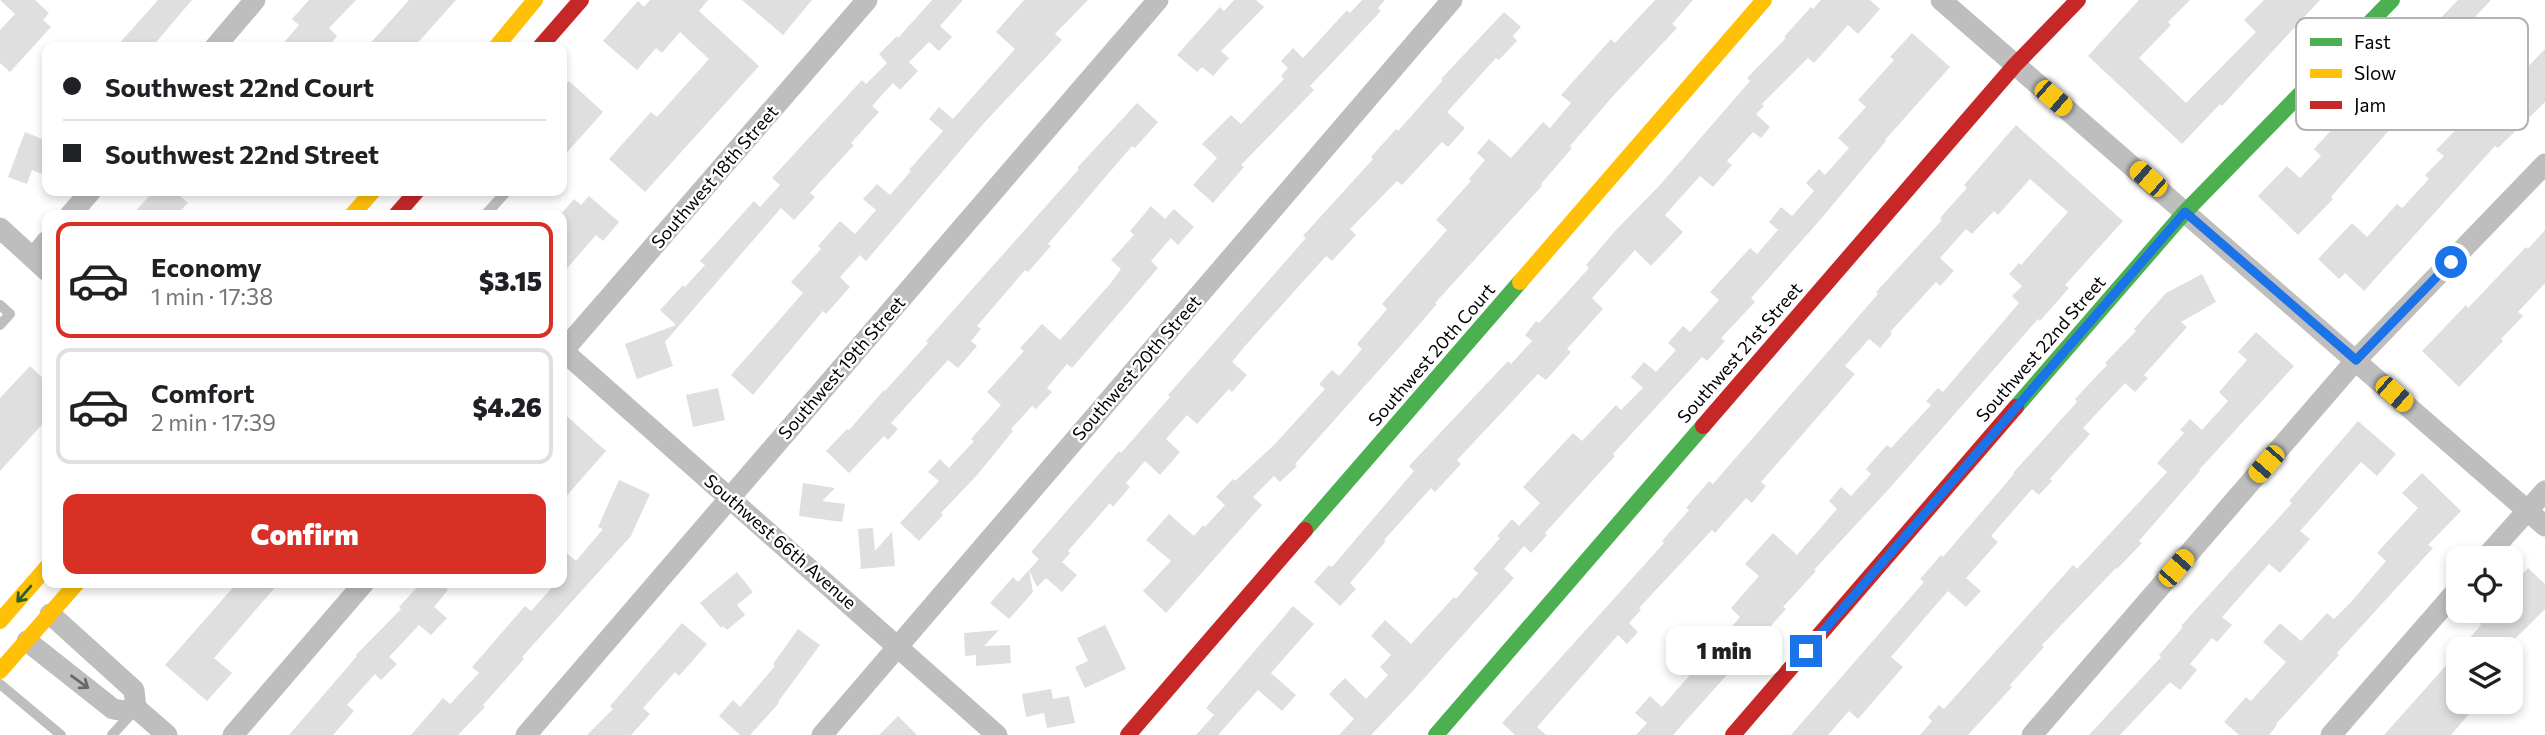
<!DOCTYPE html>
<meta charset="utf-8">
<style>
body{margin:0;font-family:Commissioner,sans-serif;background:#f2f2f2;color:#202124;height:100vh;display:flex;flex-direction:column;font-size:26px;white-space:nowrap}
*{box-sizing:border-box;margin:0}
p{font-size:23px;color:#757577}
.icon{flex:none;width:38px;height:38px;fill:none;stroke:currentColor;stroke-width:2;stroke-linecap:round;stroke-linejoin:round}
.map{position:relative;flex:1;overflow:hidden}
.sheet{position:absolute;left:42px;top:210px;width:525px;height:378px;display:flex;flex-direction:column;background:#fff;border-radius:14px;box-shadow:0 4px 10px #0003}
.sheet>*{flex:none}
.top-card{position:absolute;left:42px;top:42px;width:525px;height:154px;border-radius:14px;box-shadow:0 4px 10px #0003;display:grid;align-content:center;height:154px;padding:0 21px;background:#fff}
.buttons{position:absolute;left:2446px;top:546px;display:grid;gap:14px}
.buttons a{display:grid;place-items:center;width:77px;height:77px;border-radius:14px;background:#fff;box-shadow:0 4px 10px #0003;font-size:35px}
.end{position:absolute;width:32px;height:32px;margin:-16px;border:9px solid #1a73e8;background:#fff;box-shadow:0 0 0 4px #fff}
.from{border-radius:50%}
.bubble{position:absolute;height:49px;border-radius:14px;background:#fff;box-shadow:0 4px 10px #0003;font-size:23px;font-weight:800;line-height:49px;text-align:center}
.car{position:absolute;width:21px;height:42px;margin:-21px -10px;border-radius:9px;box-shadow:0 0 5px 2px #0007;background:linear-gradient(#f5c518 24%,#345 0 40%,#f5c518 0 76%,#345 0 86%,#f5c518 0)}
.top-card b{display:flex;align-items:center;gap:24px;height:66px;font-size:26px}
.top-card b+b{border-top:2px solid #e0e0e0}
.top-card i{width:18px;height:18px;background:#202124}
ul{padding:12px 0 0;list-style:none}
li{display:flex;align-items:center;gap:21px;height:116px;margin:0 14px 10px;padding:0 7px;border:4px solid #e0e0e0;border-radius:14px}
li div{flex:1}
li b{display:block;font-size:26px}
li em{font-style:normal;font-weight:800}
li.active{border-color:#d93025}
li>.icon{width:63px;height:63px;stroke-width:1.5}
.primary-button{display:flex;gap:14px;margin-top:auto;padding:14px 21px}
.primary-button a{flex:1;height:80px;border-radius:14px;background:#d93025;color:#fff;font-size:28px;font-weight:800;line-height:80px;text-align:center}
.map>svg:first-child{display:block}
.building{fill:#dfdfdf}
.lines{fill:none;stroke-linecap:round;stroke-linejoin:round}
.lane{stroke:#bebebe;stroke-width:10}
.street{stroke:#bebebe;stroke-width:21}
.fast{stroke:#4caf50;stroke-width:16}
.slow{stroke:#ffc107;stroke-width:16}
.jam{stroke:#c62828;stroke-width:16}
.oneway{stroke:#2a602c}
.oneway2{stroke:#686868}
.route{stroke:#1a73e8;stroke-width:9}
.labels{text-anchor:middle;stroke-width:5;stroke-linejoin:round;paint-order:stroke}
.street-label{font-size:18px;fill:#000;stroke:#fff}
.key{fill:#fff;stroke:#b2b2b2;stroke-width:2}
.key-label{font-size:19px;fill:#000}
</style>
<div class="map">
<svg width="2545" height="735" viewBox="0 0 2545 735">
<rect width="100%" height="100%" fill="#fff"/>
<g class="building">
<path d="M0,0H35L49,13L43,20L51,27L10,72L0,63V30L15,14Z"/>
<path d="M158,0H192L152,47H116Z"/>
<path d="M309,0H356L329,28L337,36L328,47H280L299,25L292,19Z"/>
<path d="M409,0H456L414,47H367Z"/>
<path d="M650,0H708L699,11L759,66L645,192L609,159L651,112L657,117L709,59L680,32L662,53L656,48L637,70L603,41L638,1L644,7Z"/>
<path d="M742,0H812L783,35Z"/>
<path d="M932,0H963L940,26L952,37L939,51L929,42L909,62L918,71L900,90L893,83L872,106L879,112L851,143L854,145L810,193L815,197L794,220L781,208L665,342L673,366L637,379L625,344L676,325L660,310L683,285L685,287L705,265L700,261L754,201L760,207L780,185L772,178L862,80L866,84L887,63L879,54L897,36L898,38Z"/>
<path d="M1024,0H1088L1055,34L1062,40L984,123L866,261L860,255L840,277L850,287L826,314L823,311L753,395L731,375L803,293L791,282L821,249L818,246L840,221L855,234L876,210L863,199L877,184L890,195L911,171L909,170L943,131L929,119L939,107L953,119L1015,49L996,32Z"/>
<path d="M1234,0H1256L1264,7L1221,51L1229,58L1213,76L1202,67L1197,72L1177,55L1220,7L1224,11Z"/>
<path d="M1362,0H1385L1378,8L1381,11L1310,86L1314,90L1241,165L1244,167L1213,203L1193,185L1217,158L1202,144L1231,115L1241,124L1284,79L1281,76L1288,68L1281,61L1293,48L1303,58L1347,10L1350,13Z"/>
<path d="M1655,0H1693L1672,24L1677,28L1613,96L1570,146L1572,148L1541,184L1542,186L1435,303L1437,304L1405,341L1295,464L1297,466L1280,482L1274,476L1253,497L1262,505L1166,613L1143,591L1171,561L1146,540L1169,514L1194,536L1203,525L1205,527L1225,505L1216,497L1233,479L1235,481L1275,444L1325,389L1319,384L1332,370L1339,376L1362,349L1357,344L1387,309L1382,304L1447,230L1436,220L1471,181L1469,179L1485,160L1477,153L1489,139L1511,158L1543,122L1550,128L1571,103L1561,95L1611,39L1615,43Z"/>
<path d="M1821,0H1870L1880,9L1858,34L1848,25L1814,63L1808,58L1762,104L1764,106L1756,114L1770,127L1761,138L1753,132L1727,161L1732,165L1713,187L1700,176L1665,215L1683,232L1651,266L1635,250L1592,298L1603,309L1567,349L1571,352L1546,380L1538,374L1457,460L1461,464L1435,492L1431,488L1384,540L1386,541L1350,583L1356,589L1340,606L1314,582L1329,565L1332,567L1414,471L1409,466L1508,361L1511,364L1532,341L1525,335L1536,321L1539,323L1589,268L1586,265L1615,231L1659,186L1750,81L1747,78L1786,38L1784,37L1811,7L1813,9Z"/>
<path d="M2139,0H2190L2168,22L2171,25L2139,58L2186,103L2256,32L2244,20L2264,0H2320L2222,106L2220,104L2182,144L2088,56Z"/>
<path d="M2458,0H2491L2447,47L2450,49L2408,92L2421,104L2408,117L2404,113L2331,197L2333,199L2298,235L2258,196L2287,166L2300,178L2321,156L2314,149L2343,117L2341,115L2364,89L2368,93Z"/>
<path d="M1504,12L1521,27L1513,36L1517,41L1499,60L1496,58L1447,112L1465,128L1448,147L1442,142L1402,185L1397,181L1350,229L1356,235L1332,261L1326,256L1245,346L1232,362L1247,375L1232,392L1229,389L1197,424L1187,415L1166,439L1180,452L1160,475L1145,461L1126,483L1130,487L1113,507L1110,503L1068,551L1070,553L1062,562L1077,575L1062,592L1046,578L1037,587L1029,570L1039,559L1031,552L1119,451L1121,453L1170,397L1168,395L1306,238L1303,236L1373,159L1371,157L1396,129L1398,131L1443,80L1441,79Z"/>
<path d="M1912,33L1950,67L1885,140L1886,141L1820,220L1751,298L1755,302L1721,338L1725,341L1707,361L1702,357L1613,454L1615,456L1545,533L1547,535L1531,553L1524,546L1504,569L1514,578L1410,694L1371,735H1339L1354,719L1329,694L1345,678L1366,699L1388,675L1380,667L1391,655L1371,636L1385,620L1411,644L1454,597L1456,599L1478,573L1473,569L1500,538L1497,536L1512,519L1519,526L1540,503L1523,487L1573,433L1582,441L1616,405L1621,410L1643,388L1631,377L1644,362L1656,372L1676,350L1668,343L1683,326L1690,332L1719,300L1710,292L1750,248L1757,254L1778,230L1769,222L1781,207L1792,216L1814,191L1806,183L1819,169L1825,175L1849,148L1838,138L1866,107L1858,100L1894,60L1890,57Z"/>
<path d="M2545,49V102L2498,148L2495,146L2364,291L2345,273L2339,279L2318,259L2352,223L2367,237L2397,204L2402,208L2429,179L2425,175L2444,156L2436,150L2482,103L2487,109Z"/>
<path d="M569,81L603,112L562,158V89Z"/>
<path d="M1137,103L1158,122L1135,148L1132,146L1048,244L1051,246L1028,272L1025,270L977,326L981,329L971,341L977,346L958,368L948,360L891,423L898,429L888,440L884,436L849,473L826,451L847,429L849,430L884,390L885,391L928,343L926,341L1079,169L1077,168Z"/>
<path d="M2016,125L2123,221L2065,285L2069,288L2040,321L2038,319L1888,490L1814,570L1816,571L1783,607L1786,609L1673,735H1636L1647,723L1635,713L1650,696L1662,707L1740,617L1731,608L1759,576L1745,564L1773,533L1797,555L1837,509L1829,501L1841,487L1851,496L1871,474L1866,469L1887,445L1891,448L1931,405L1926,401L1938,388L1943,392L1954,379L2019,303L2012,296L2022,286L2009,274L2019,263L2021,265L2068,212L2030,179L1998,215L1994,211L1972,234L1966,229L1940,258L1954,271L1940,286L1936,282L1890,332L1892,334L1880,348L1869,339L1845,366L1855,374L1761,482L1766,486L1752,503L1746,498L1715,533L1712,530L1639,608L1641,610L1629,623L1638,632L1627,644L1618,635L1537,727L1546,735H1515L1502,723L1664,543L1662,541L1689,510L1686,508L1709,481L1713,484L1878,294L1876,292L1942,220L1940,218L1947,210L1967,188L1964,185Z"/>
<path d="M25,132L47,141V176L32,170L27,184L8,177Z"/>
<path d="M154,191H174L188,203L176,215H132Z"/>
<path d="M589,196L619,222L603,241L596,235L562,274V213L574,199L581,205Z"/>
<path d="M1151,206L1165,219L1174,209L1194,227L1178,245L1171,238L1151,261L1158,268L1072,368L1067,364L1047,388L1052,392L1036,409L1032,406L1011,429L1013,431L978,474L941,513L943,515L919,541L900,523L939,481L928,472L940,459L949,468L974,441L971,439L1001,405L987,392L1024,351L1020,348L1042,324L1060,340L1110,284L1121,269L1111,260L1134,235L1130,231Z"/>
<path d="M2545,230V283L2518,312L2523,316L2501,339L2503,341L2459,387L2422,351L2466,305L2468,308L2526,247L2528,249Z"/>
<path d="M2202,274L2216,302L2181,322L2187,327L2144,375L2148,378L2135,392L2125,383L2083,428L2090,434L2050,479L2052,481L2039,495L2032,489L1991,536L1998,542L1966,578L1981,591L1966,607L1948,591L1891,657L1903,667L1858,719L1849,711L1828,735H1791L1924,582L1920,579L1941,555L1943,557L2014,474L2013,473L2077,402L2075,399L2107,365L2105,363L2136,331L2134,329L2166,293Z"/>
<path d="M2256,332L2294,366L2199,470L2200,471L2139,541L2142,543L2117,569L2116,568L2042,645L2044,647L2010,685L2012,687L1968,735H1920L1932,721L1928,717L1939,705L1944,709L2073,565L2077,569L2167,472L2157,463L2184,433L2180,430L2190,419L2202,430L2228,401L2219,392L2247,360L2238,352Z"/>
<path d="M30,366L47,382V419L0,471V398Z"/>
<path d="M718,388L725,420L693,427L686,395Z"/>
<path d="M562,412L606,451L562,501Z"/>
<path d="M2358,421L2396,454L2377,476L2361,462L2300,531L2310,539L2280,573L2269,564L2222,617L2232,625L2217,642L2212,638L2190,664L2197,670L2180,690L2170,682L2120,735H2089L2161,657L2159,655L2183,627L2181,626L2292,503L2289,501Z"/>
<path d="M2422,473L2461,511L2428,545L2433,548L2337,653L2339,655L2276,724L2277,725L2269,735H2239L2224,722L2246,697L2251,701L2286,662L2263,642L2280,623L2301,641L2327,613L2334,619L2352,601L2386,561L2377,553L2418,508L2402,493Z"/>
<path d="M619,480L650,494L631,536L522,657L524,659L483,705L485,707L458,735H411L443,698L450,704L479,673L472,667L525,606L531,611L556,583H562V549L576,561L603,529L598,527Z"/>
<path d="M803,483L835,488L822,501L845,504L842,522L799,516Z"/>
<path d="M873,528L875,551L892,532L895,566L859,569L861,567L858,529Z"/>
<path d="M2528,568L2545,584V609L2505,649H2460L2481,625L2479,623L2491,611H2511V587Z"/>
<path d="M1029,570L1033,592L1009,619L990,603L1013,577L1018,582Z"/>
<path d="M737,572L753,592L737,605L745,615L727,630L723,626L721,628L700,603Z"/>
<path d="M237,583H279L214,658L232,673L207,701L165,665Z"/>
<path d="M421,583H439L448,590L434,607L447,618L431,635L419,625L389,657L397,664L381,680L375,674L347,705L354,711L333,735H289L357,656L356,655L401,609L399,607Z"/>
<path d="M1293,606L1314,624L1271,673L1296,695L1282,711L1258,690L1218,735H1196L1214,715L1206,708Z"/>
<path d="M682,623L707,644L679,676L675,672L643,708L650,714L631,735H587L613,709L610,706Z"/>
<path d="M1105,625L1126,669L1085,688L1075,667L1088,661L1077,638Z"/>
<path d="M798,629L820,645L778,702L779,703L750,735H740L719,716L733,700L740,707L775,666L773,664Z"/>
<path d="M999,630L984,646L1010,645L1011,663L976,666V655L965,656L964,633Z"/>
<path d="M2459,651V704L2469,714L2451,735H2384Z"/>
<path d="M1051,689L1053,699L1069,696L1075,723L1047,728L1044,713L1026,717L1022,694Z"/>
<path d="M898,716L917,735H879Z"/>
</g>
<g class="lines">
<g class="lane">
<path d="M485,215L507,191"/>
<path d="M0,305L10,314L0,325"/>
<path d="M0,684L61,735"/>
<path d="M112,735L134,711"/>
</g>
<g class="street">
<path d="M1941,0L2545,526"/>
<path d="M215,47L255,0"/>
<path d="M70,215L91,191"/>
<path d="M0,228L47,271"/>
<path d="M33,258L47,241"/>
<path d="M562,350L997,735"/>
<path d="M562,352L867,0"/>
<path d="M2485,558L2545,491"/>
<path d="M50,614L134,690L136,708L167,735"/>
<path d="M27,641L113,709L125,711L136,708"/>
<path d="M233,735L364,583"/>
<path d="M526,735L1158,0"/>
<path d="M822,735L1452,0"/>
<path d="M2032,735L2356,360L2545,164"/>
<path d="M2331,735L2459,588"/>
</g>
<g class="fast">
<path d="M2016,407L2185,212L2392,0"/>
<path d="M1305,530L1520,282"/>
<path d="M1436,735L1703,426"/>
</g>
<g class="slow">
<path d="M496,47L535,0"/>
<path d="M352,215L373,191"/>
<path d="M1520,282L1764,0"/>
<path d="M0,621L47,567"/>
<path d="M0,671L77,583"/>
</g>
<g class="jam">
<path d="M540,47L581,0"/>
<path d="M396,215L417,191"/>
<path d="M1703,426L2015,65L2078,0"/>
<path d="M1128,735L1305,530"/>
<path d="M1733,735L2016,407"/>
</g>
</g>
<defs><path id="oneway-shaft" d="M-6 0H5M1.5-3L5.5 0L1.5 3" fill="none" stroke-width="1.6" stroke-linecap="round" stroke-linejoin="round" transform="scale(1.75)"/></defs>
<use class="oneway" href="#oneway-shaft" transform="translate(24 594) rotate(131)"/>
<use class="oneway2" href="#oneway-shaft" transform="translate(80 682) rotate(36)"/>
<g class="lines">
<path class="route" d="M1806,651L2185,212L2356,360L2451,262"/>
</g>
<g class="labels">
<g class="street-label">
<text transform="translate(715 177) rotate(-49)" y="6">Southwest 18th Street</text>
<text transform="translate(2041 349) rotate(-49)" y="6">Southwest 22nd Street</text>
<text transform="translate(1740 353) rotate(-49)" y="6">Southwest 21st Street</text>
<text transform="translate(1432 355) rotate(-49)" y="6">Southwest 20th Court</text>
<text transform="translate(842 368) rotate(-49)" y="6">Southwest 19th Street</text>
<text transform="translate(1137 368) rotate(-49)" y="6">Southwest 20th Street</text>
<text transform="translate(780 542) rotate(41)" y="6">Southwest 66th Avenue</text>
</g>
</g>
<rect x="2296" y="18" width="232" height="112" rx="10" class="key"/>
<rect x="2310" y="38" width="32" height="8" fill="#4caf50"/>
<rect x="2310" y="69" width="32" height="9" fill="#ffc107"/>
<rect x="2310" y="101" width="32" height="8" fill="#c62828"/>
<g class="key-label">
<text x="2354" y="49">Fast</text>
<text x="2354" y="80">Slow</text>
<text x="2354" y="112">Jam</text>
</g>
</svg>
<div class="buttons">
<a><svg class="icon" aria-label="locate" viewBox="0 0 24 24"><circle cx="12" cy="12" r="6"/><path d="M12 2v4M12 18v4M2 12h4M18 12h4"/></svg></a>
<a><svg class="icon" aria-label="layers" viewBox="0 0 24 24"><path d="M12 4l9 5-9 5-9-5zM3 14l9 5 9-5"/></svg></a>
</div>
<i class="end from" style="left:2451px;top:262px"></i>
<i class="end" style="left:1806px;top:651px"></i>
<div class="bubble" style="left:1666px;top:626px;width:116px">1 min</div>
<i class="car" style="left:2053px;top:98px;rotate:131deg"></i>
<i class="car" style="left:2148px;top:179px;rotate:311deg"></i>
<i class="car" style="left:2394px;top:394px;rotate:131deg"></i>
<i class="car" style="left:2266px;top:464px;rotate:221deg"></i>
<i class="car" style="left:2176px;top:568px;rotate:41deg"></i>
<div class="top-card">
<b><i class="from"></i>Southwest 22nd Court</b>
<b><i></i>Southwest 22nd Street</b>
</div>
<section class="sheet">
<ul>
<li class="active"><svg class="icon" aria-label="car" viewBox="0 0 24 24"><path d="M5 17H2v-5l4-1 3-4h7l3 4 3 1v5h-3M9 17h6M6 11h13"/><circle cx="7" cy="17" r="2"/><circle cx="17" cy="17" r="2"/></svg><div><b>Economy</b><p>1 min · 17:38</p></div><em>$3.15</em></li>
<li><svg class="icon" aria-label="car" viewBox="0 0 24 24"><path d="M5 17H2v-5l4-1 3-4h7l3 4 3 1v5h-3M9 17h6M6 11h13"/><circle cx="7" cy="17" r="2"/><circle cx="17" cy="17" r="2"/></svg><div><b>Comfort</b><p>2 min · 17:39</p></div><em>$4.26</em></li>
</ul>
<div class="primary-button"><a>Confirm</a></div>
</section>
</div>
